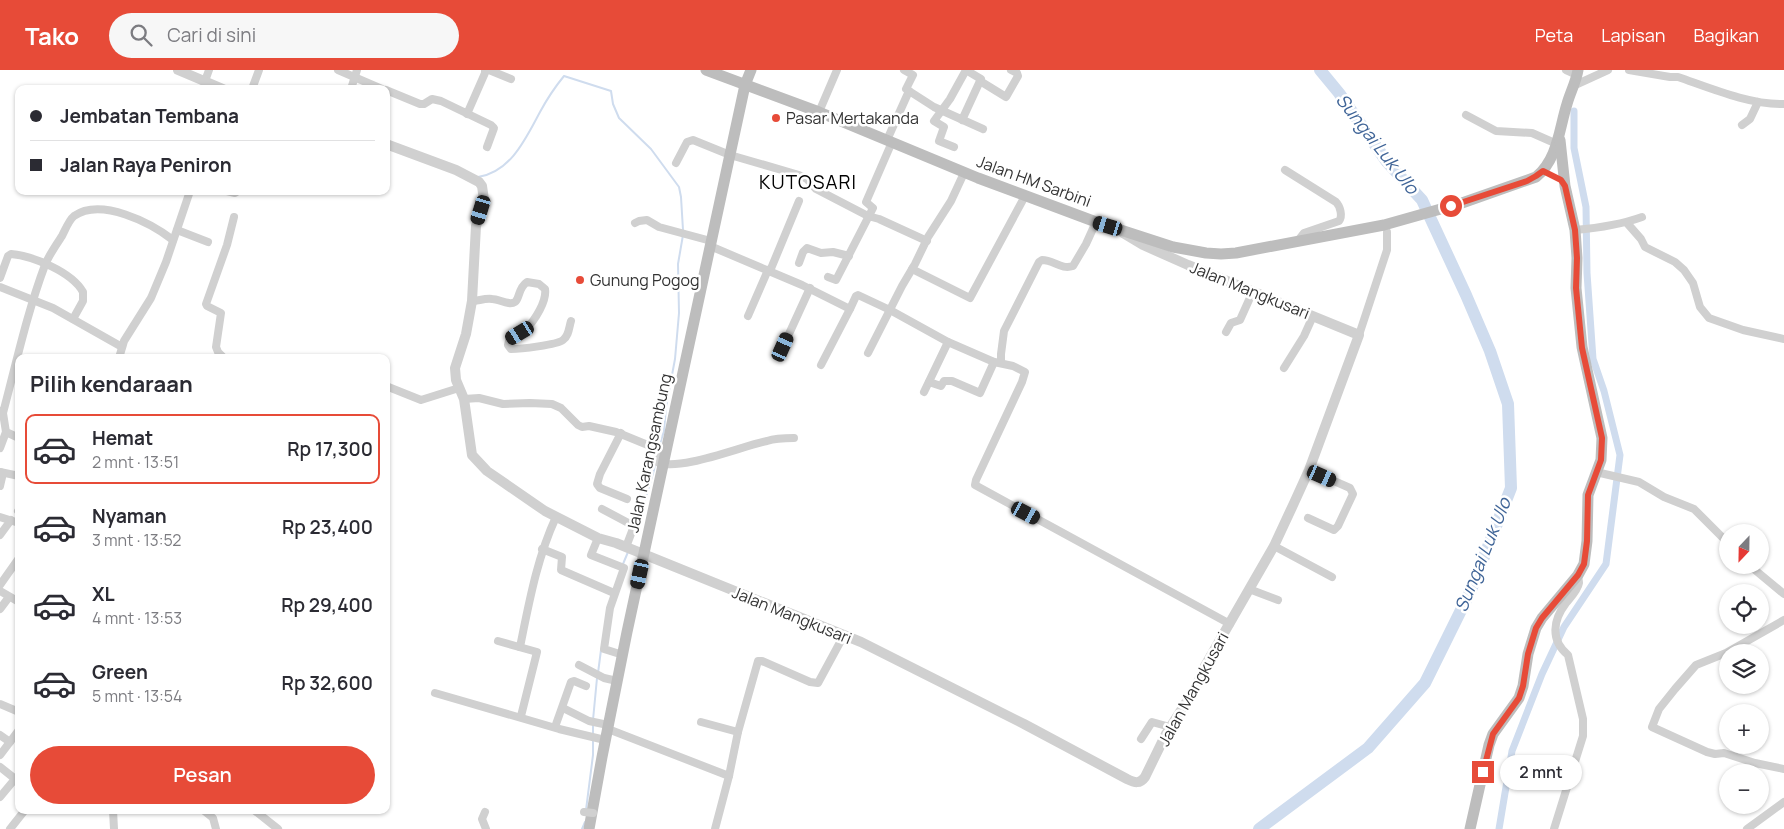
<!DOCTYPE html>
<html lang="id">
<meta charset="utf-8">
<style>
body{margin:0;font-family:Manrope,sans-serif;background:#f7f7f7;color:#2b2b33;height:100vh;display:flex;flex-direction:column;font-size:19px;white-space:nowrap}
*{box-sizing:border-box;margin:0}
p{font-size:16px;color:#7c7c81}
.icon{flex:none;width:28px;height:28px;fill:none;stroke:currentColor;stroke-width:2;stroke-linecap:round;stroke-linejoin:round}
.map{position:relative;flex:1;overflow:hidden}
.panel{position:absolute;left:15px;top:284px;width:375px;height:460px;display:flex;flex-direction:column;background:#fff;border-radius:10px;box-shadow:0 1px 4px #0004}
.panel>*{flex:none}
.top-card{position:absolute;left:15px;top:15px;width:375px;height:110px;border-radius:10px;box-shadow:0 1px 4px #0004;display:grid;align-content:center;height:110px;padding:0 15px;background:#fff}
.needle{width:32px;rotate:202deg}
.buttons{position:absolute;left:1719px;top:454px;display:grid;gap:10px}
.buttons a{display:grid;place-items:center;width:50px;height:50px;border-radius:50%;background:#fff;box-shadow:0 1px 4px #0004;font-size:25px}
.end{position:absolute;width:22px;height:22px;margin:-11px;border:6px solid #e74b38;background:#fff;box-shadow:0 0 0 2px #fff}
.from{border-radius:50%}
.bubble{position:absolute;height:35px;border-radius:18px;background:#fff;box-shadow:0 1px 4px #0004;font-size:16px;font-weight:600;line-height:35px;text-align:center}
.car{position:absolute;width:15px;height:30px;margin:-15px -8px;border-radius:6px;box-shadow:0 0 4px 1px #0007;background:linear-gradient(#222 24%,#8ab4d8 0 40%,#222 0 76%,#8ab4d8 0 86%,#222 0)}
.top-card b{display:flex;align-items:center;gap:18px;height:48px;font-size:19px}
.top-card b+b{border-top:1px solid #e1e1e2}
.top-card i{width:12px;height:12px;background:#2b2b33}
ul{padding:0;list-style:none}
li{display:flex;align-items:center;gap:15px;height:70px;margin:0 10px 8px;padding:0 5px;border:2px solid transparent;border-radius:10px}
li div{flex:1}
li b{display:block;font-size:19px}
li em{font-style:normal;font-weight:600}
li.on{border-color:#e74b38}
li>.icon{width:45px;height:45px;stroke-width:1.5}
h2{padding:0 15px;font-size:22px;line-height:60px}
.button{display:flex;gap:10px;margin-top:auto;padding:10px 15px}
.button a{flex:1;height:58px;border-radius:30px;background:#e74b38;color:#fff;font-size:20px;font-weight:600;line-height:58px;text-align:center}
header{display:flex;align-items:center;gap:30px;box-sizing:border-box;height:70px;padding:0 25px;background:#e74b38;color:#fff}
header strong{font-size:24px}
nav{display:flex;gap:28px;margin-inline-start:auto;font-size:18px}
.search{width:350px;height:45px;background:#f7f7f7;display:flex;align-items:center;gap:12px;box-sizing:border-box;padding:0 18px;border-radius:28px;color:#7c7c81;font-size:19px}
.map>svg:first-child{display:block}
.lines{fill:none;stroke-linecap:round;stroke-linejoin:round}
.stream{stroke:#cfdcee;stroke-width:2}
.canal{stroke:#cfdcee;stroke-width:7}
.river{stroke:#cfdcee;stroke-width:12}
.minor{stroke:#d0d0d0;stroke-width:8}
.tertiary{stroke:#d0d0d0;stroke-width:10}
.secondary{stroke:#bdbdbd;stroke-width:11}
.minor-bridge{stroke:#d0d0d0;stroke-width:8}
.route{stroke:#e74b38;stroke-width:6}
.poi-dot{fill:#e74b38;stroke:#fff;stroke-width:2}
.labels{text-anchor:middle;stroke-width:5;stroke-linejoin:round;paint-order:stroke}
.poi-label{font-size:16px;fill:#333;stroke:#fff;text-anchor:start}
.street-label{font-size:16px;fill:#333;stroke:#fff}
.water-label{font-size:18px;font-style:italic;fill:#3f6497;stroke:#fff}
.quarter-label{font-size:19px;letter-spacing:1px;fill:#000;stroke:#fff}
</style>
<header>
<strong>Tako</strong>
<div class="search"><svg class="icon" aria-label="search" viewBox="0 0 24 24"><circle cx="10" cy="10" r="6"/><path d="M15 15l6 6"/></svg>Cari di sini</div>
<nav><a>Peta</a><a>Lapisan</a><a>Bagikan</a></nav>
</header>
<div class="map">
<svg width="1784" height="759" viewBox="0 0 1784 759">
<rect width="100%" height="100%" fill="#fff"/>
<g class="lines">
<g class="stream">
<path d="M226,16L234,19"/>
<path d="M478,107C511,102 526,68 540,42C547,29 555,17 564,6L611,21L613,34L619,48L651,79L679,117L681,127L683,160"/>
<path d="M659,377L664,361L666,337L675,289L679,243L678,194L683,165"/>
<path d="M637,457L654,400L655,394"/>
<path d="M623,494L628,482"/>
<path d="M598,603L601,580"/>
<path d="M593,650L597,608"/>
<path d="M593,655V665"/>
<path d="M586,740L593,685V670"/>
<path d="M582,759L585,752"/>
</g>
<path class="canal" d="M1499,759L1512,681L1542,604L1564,557L1606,494L1620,385L1604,321L1593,289L1587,203L1586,137L1574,78V41"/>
<path class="river" d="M1259,759L1368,678L1425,613L1471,520L1511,418L1508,334L1490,281L1466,225L1422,130L1387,92L1339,23L1320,0"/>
<g class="minor">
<path d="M338,0L382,19"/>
<path d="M489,0L511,9"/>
<path d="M904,0L913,5L906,19L934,37L983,59"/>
<path d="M966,0L981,9L980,11L1006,27L1018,6L1017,3L1011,0"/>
<path d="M1566,0L1577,5"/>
<path d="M1629,0L1670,7H1678C1710,18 1750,35 1784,34"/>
<path d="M205,11L209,0"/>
<path d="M1573,16L1608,0"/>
<path d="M252,19L259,0"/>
<path d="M351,19L357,0"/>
<path d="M386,20L420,34H424L432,29L441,31L491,55L494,58L487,77"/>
<path d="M819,42L837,0"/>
<path d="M467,44L485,3V0"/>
<path d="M1466,45L1496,61L1532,63L1557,74"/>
<path d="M962,50L980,11"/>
<path d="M1742,55L1750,49L1758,32"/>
<path d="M887,70L909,21"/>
<path d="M954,77L939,71L944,57L934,51L950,29L966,0"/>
<path d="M676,93L687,72L693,70L730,85L799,105L807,109L816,119L868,146L879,149L927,171"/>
<path d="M1285,100L1336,132C1340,136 1343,146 1339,151L1304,163L1297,172"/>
<path d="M227,121L235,123L238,121"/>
<path d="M635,153L639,151L647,150L659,157L711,171"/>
<path d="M1627,153L1641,169L1645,177L1675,192L1684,200L1693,213L1700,237L1709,248L1743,260L1784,269"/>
<path d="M177,160L208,172"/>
<path d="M1575,160C1598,158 1620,155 1642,147"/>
<path d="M710,176L802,215L850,239L856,226L858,225L890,240L948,272L924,322"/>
<path d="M799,193L803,182L807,178L821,183L833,182L849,186"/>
<path d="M912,199L970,228L1025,126"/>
<path d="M770,201L799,131"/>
<path d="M828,207L836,210L873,138L866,132L892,72"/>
<path d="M0,208L8,186L11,184C33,186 72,202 83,222V231L73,249"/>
<path d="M0,217L53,238L122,277"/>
<path d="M472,231C478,231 485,228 492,229C499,229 509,236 515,232C520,228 518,218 527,212L539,214L545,219C547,231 535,250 526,259C520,263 514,266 509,271L508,275L511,279C520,279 557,275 563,270C569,266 569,257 571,251"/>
<path d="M748,246L768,200"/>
<path d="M1226,262L1231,253L1240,250L1253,221"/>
<path d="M1359,265L1387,180V162"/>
<path d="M948,272L994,292L1013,296L1025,302L1022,312L976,410L975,415L1230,554"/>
<path d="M783,277L810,218"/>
<path d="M868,283L902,216L915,194L928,167L951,131L964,103"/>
<path d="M119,288L124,271L151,228L166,192L190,121"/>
<path d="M224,288L218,282L216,277L221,243L207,236L206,234L227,175L234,147"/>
<path d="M1001,293V284L1004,261L1039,192L1042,190C1054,190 1061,200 1073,196L1086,174L1096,152"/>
<path d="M821,295L850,239"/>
<path d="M1284,298L1304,266L1313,246"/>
<path d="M929,312L941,316L944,311H952L980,323L994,292"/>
<path d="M386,316L421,330L459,318"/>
<path d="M464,329L479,328L503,334L530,333L552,334L561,338L578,355L582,357L589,356L616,362L660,380L662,383L657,392C679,402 742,376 767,371C776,368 785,368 794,368"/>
<path d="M0,341L3,343L6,362L19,368"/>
<path d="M3,343C16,294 27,243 45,195C49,185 56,175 62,166C65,160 69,150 74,146C101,127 151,153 173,170"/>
<path d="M621,363L600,404L597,414L600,418L627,429"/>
<path d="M0,378L6,362"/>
<path d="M0,402L19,406"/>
<path d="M0,402L3,403L0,416"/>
<path d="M1596,402L1639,412L1664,427L1694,439L1728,473"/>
<path d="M602,439L634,456L626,477"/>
<path d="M18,441L19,440"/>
<path d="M0,447L19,453"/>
<path d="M1308,448L1334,460L1338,456L1353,424L1350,418L1309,400"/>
<path d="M0,465L11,450"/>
<path d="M598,468L591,485L624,498L610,538L604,579L623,585"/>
<path d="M1274,476L1332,507"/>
<path d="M542,479L562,487L561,500L614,523"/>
<path d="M1749,495L1784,524"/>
<path d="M0,515L19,488"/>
<path d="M1249,519L1278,530"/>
<path d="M0,521L19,532"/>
<path d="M0,539L9,527"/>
<path d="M1784,550L1726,583L1696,595L1675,619L1659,639L1652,657L1707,682L1715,684L1724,683L1755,693L1784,699"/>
<path d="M498,571L537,582L521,646"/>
<path d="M520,577C529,533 537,488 556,447"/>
<path d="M579,595L604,608L617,611"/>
<path d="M435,623L559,659L605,670"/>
<path d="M0,634L19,642"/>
<path d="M563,638L589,651L608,655"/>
<path d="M701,652L738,662"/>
<path d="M555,657L571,612L574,611L586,616"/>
<path d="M608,659L729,706"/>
<path d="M0,665L10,672"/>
<path d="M1141,669L1152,652L1170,657"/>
<path d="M0,685L19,660"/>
<path d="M0,697L19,712"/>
<path d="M0,727L15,709"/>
<path d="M113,740L114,759"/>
<path d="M203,740L213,748L216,759"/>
<path d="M254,740L278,759"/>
<path d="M485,742L482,749L486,759"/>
<path d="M10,759L25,740"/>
<path d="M715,759L729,706L738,662L758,591H762L810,612L818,613L844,565"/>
<path d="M1554,759L1583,666V649L1568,585C1550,570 1553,550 1566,533C1571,527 1578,520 1579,513C1579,511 1578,506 1578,505"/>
<path d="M1747,759L1784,732"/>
</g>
<g class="tertiary">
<path d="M178,0L223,19"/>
<path d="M386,74L456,100L479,112L482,116L484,130L476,156L472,231L466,264L455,298L456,310L464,329L472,385L487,401L545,441L598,468L616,473L861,572L1024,654L1127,709C1135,713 1140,714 1145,707L1166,664L1196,617L1205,596L1274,476L1294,433L1309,400L1359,265L1188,195L1143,175L1123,163"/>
</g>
<g class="secondary">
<path d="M706,0L819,42L978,108L1096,152L1173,177L1206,183L1221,184L1236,183L1384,155L1462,133L1536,107C1558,89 1559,59 1567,34C1570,23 1576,12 1578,0"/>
<path d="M589,759L602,687L627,562L745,15L751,0"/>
<path d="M1470,759L1489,675L1493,664L1519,628L1523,616L1528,584L1536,558L1542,548L1578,505L1584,494L1587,471L1588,425L1601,390L1602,368L1582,277L1576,218L1577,188L1575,160L1565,116L1560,70"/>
</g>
<path class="minor-bridge" d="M584,742L593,743"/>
</g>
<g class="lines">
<path class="route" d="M1451,136L1527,111L1536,106L1543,101L1561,110L1565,116L1575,160L1577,188L1576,218L1582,278L1602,368L1601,390L1588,425L1587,471L1584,494L1578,505L1542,548L1536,558L1528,584L1523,616L1519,628L1493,664L1483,702"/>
</g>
<g class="poi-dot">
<circle cx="776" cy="48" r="5"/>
<circle cx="580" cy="210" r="5"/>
</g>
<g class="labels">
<g class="poi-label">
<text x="786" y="54">Pasar Mertakanda</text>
<text x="590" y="216">Gunung Pogog</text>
</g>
<g class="street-label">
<text transform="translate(1034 111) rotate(20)" y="6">Jalan HM Sarbini</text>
<text transform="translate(1250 220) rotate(22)" y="6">Jalan Mangkusari</text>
<text transform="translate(649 383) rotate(-78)" y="6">Jalan Karangsambung</text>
<text transform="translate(792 545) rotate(22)" y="6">Jalan Mangkusari</text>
<text transform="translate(1193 619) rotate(-61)" y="6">Jalan Mangkusari</text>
</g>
<g class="water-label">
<text transform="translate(1377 74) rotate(52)" y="6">Sungai Luk Ulo</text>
<text transform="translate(1483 485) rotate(-68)" y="6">Sungai Luk Ulo</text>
</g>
<g class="quarter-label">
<text x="808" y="119">KUTOSARI</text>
</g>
</g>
</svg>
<div class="buttons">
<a><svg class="needle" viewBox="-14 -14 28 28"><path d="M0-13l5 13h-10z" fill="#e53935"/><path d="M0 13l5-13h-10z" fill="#7c7c81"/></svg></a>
<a><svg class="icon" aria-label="locate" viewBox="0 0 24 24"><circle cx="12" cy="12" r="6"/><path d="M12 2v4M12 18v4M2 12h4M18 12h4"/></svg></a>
<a><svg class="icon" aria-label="layers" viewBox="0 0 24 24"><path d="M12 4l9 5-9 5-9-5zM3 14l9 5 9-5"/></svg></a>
<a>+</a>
<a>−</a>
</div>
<i class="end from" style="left:1451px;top:136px"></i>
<i class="end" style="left:1483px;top:702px"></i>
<div class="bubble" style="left:1500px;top:685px;width:82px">2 mnt</div>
<i class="car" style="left:481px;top:140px;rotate:197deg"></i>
<i class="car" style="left:1108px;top:156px;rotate:287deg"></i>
<i class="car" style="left:520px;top:263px;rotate:239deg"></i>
<i class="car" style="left:783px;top:277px;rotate:24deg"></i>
<i class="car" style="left:1322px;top:406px;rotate:114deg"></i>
<i class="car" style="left:1026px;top:443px;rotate:118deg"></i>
<i class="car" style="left:640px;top:504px;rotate:192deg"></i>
<div class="top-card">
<b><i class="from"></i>Jembatan Tembana</b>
<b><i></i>Jalan Raya Peniron</b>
</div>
<section class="panel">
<h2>Pilih kendaraan</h2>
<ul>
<li class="on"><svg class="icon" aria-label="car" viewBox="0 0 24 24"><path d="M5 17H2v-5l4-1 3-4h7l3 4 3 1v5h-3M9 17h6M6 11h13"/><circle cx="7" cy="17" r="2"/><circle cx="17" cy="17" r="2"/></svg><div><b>Hemat</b><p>2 mnt · 13:51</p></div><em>Rp 17,300</em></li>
<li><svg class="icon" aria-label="car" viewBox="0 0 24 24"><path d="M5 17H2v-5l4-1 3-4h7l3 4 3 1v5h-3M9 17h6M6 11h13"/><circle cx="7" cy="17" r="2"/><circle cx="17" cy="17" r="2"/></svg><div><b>Nyaman</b><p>3 mnt · 13:52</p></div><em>Rp 23,400</em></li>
<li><svg class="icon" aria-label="car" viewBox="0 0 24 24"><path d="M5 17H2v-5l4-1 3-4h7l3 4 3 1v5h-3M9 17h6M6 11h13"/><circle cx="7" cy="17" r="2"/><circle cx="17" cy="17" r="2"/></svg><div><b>XL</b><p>4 mnt · 13:53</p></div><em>Rp 29,400</em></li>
<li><svg class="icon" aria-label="car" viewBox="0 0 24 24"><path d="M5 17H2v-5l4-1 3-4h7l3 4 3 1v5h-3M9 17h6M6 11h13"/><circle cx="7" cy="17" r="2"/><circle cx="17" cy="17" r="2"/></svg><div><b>Green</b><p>5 mnt · 13:54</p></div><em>Rp 32,600</em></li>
</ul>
<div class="button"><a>Pesan</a></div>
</section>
</div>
